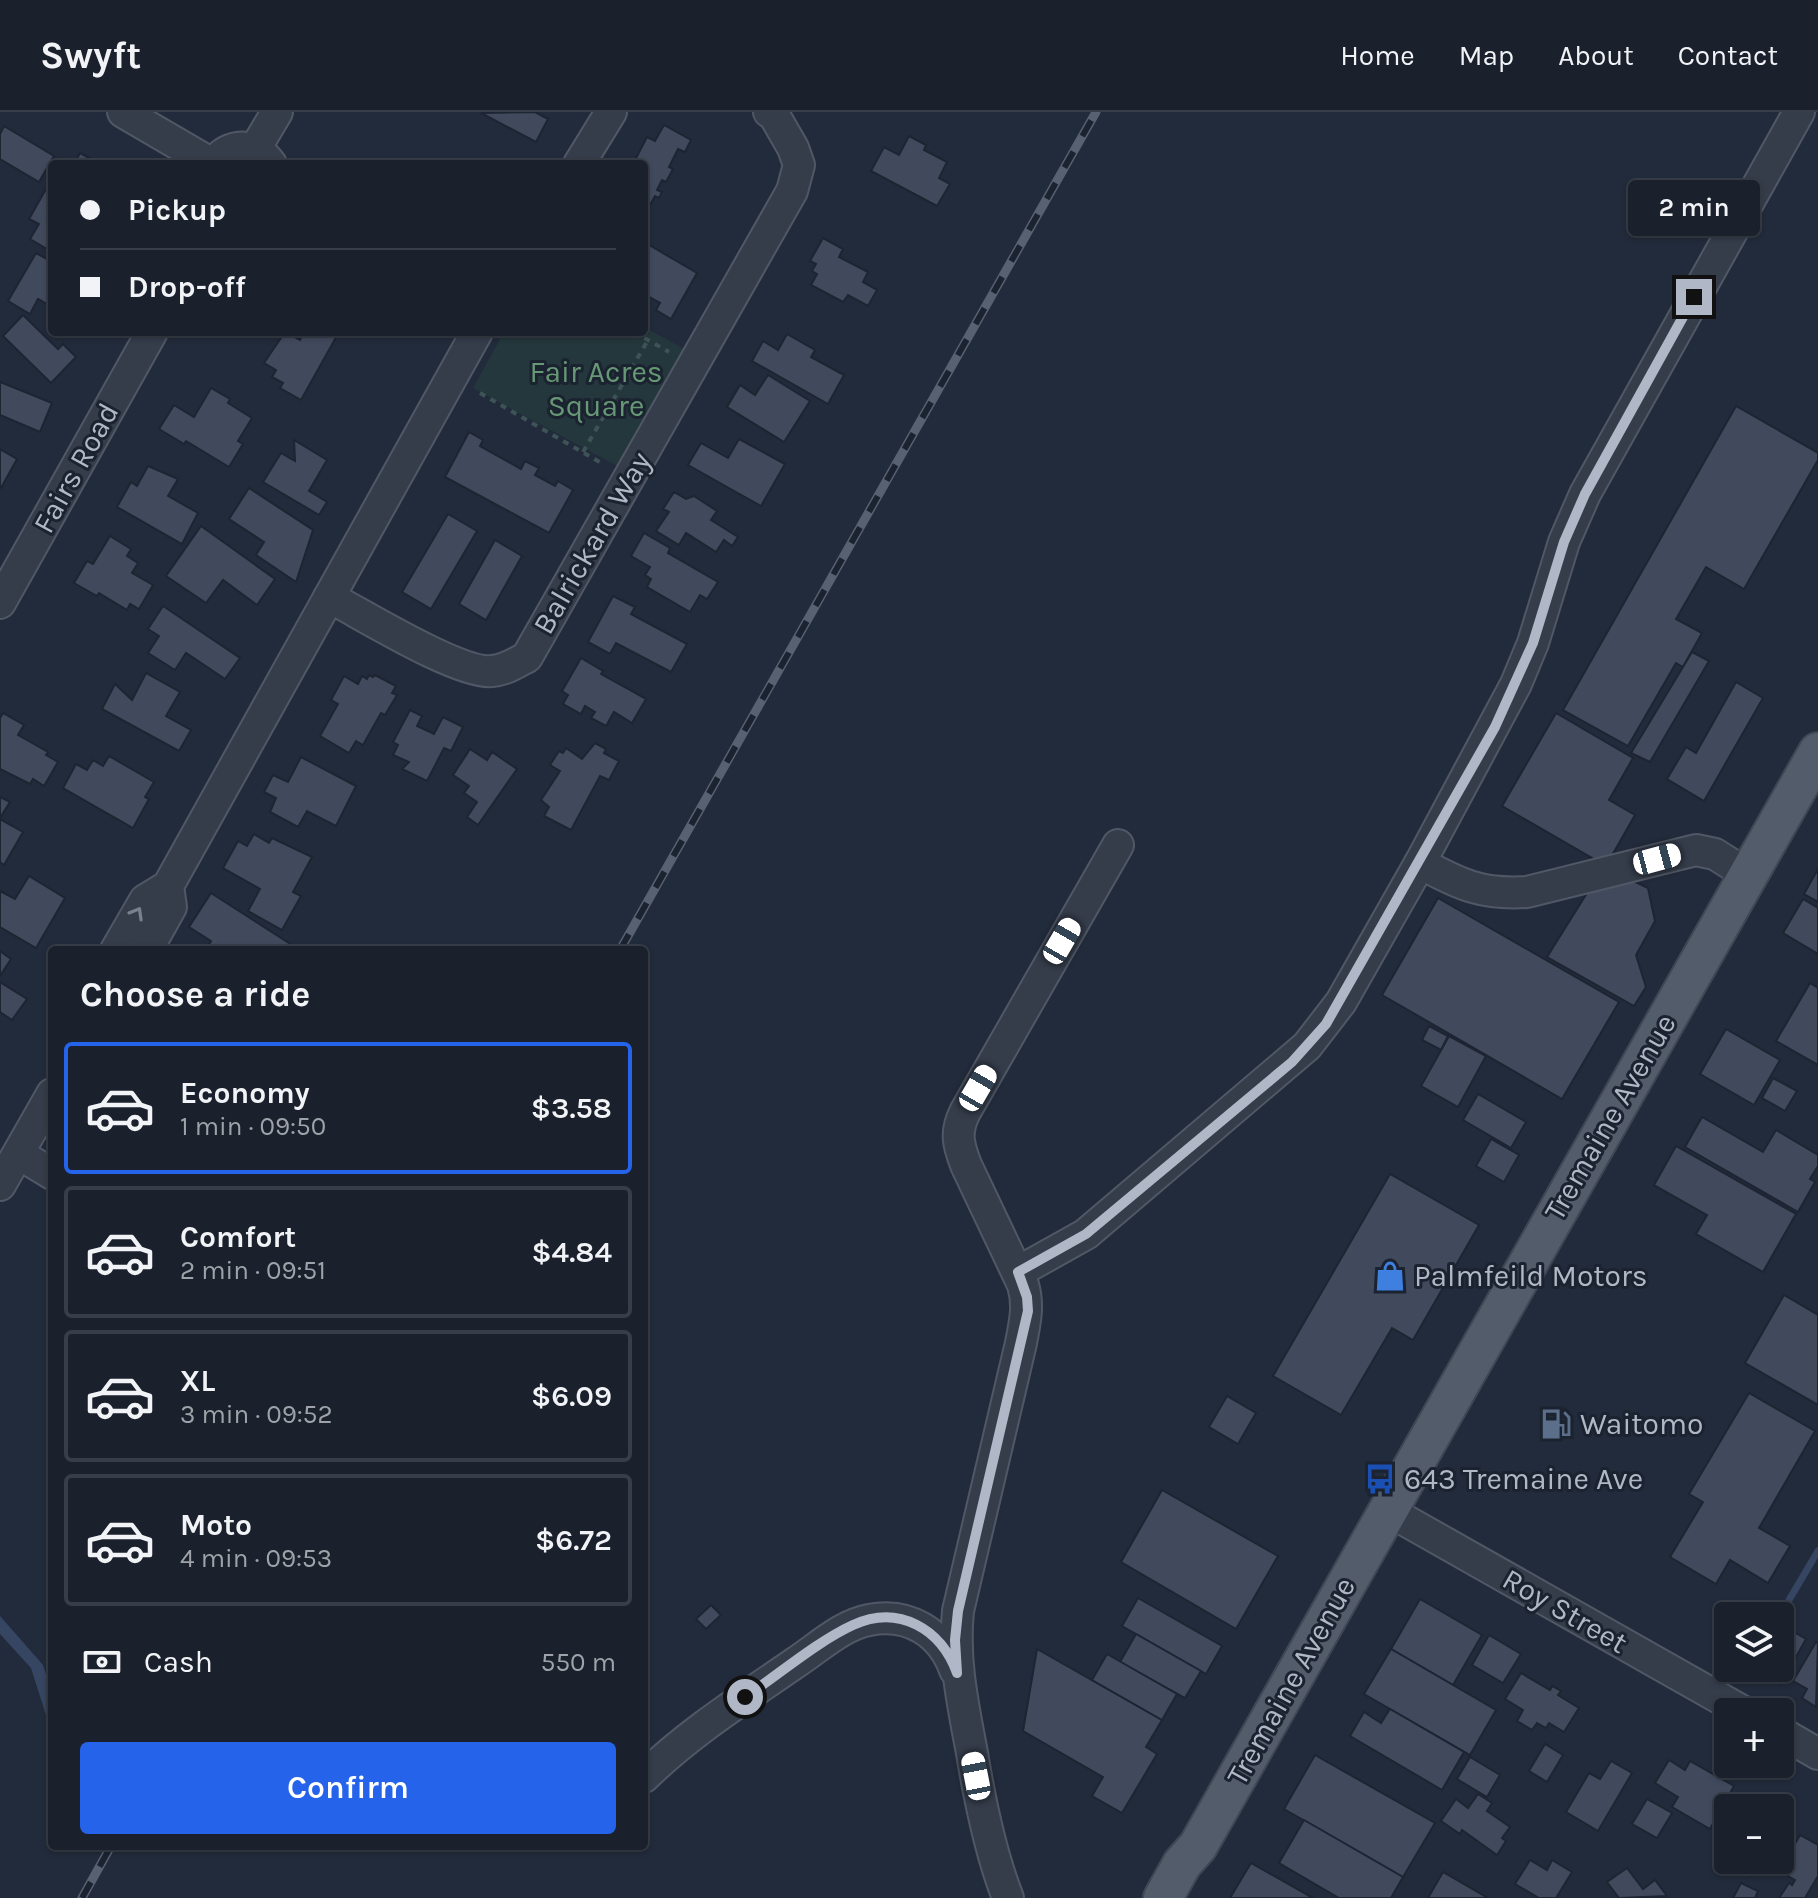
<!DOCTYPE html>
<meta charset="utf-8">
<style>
body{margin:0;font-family:Karla,sans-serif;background:#272d38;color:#f1f3f6;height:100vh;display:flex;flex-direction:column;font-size:30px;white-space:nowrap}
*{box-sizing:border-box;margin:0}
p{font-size:26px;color:#9fa3a9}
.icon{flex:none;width:44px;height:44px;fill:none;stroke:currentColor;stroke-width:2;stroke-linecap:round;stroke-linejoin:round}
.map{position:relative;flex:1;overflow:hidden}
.side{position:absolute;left:48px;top:834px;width:600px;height:904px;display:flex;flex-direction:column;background:#1a202c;border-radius:8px;box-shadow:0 2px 6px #0004,0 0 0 2px #383e48}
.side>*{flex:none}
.top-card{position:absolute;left:48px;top:48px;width:600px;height:176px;border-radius:8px;box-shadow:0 2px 6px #0004,0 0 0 2px #383e48;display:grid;align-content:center;height:176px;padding:0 32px;background:#1a202c}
.controls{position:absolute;left:1714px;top:1490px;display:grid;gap:16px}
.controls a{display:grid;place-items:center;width:80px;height:80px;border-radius:8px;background:#1a202c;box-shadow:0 2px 6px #0004,0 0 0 2px #383e48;font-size:40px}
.end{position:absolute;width:36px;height:36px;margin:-18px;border:10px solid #b0b8c7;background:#111;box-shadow:0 0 0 4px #111}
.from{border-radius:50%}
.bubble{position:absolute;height:56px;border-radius:8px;background:#1a202c;box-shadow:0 2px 6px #0004,0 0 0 2px #383e48;font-size:26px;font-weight:600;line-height:56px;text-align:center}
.car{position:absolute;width:24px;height:48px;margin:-24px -12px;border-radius:10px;box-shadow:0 0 6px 2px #0007;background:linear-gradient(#fff 24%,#345 0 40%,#fff 0 76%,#345 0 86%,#fff 0)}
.top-card b{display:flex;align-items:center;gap:28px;height:76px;font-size:30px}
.top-card b+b{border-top:2px solid #383e48}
.top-card i{width:20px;height:20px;background:#f1f3f6}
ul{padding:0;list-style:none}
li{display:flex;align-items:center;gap:24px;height:132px;margin:0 16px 12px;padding:0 16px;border:4px solid #383e48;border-radius:8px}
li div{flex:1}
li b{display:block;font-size:30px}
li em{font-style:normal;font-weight:600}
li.current{border-color:#2563eb}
li>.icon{width:72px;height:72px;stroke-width:1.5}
h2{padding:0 32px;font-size:36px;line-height:96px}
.pay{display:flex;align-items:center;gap:20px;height:88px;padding:0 32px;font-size:30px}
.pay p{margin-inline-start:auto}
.action{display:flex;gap:16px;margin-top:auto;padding:16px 32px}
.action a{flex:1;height:92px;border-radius:8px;background:#2563eb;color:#fff;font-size:32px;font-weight:600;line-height:92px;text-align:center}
header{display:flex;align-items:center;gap:48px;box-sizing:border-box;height:112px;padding:0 40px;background:#1a202c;border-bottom:2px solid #383e48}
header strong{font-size:38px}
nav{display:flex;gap:44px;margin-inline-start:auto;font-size:28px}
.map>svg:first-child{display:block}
.green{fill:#24373c}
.water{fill:#354562}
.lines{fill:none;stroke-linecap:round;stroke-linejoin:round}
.stream{stroke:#354562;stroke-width:7}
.building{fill:#414a5d;stroke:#1d2432;stroke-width:2}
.minor-casing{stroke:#505866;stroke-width:34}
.major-casing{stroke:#3f4654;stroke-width:42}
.path{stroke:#3e5356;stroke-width:4;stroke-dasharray:6 6;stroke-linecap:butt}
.minor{stroke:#353d4b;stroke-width:30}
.major{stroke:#535c6b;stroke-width:38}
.rail-casing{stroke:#576172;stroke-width:9}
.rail{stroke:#1b2230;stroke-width:6;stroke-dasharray:18;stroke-linecap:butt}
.oneway{stroke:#79818f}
.route{stroke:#b0b8c7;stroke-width:10}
.labels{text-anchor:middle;stroke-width:6;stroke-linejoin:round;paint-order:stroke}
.park-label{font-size:30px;fill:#679875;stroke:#1b2230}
.street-label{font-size:30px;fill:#b0b8c7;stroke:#1b2230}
.poi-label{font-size:30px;fill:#b0b8c7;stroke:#1b2230;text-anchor:start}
</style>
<header>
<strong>Swyft</strong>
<nav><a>Home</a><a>Map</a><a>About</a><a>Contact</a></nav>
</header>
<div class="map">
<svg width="1818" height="1786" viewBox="0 0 1818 1786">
<rect width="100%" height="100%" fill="#222b3b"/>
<path class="green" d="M644,215L684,237L619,355L473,276L504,220H644Z"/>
<path class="water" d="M0,1504L43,1553L52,1581V1622L31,1556L0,1522Z"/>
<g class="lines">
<path class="stream" d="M1789,1488L1818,1439"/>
</g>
<g class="building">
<path d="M535,0L548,7L536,30L481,1Z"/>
<path d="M664,13L691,28L685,40L678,37L669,55L673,57L666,70L662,68L657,78L662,80L659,86L655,84L646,100L644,52H633L647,25L655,29Z"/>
<path d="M4,14L54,44L39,70L0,47V22Z"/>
<path d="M909,24L926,33L924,38L947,50L939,66L950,72L937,94L871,59L884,35L899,43Z"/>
<path d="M80,41L100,52H74Z"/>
<path d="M46,77L52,80V140L30,127L39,112L29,107Z"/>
<path d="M823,126L843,137L839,145L868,160L863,170L877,178L868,194L848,183L843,190L811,173L817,162L812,159L816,152L810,149Z"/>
<path d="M644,130L697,161L671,207L656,198L660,191L644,182Z"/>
<path d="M36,141L52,150V195L38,187L30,202L8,189Z"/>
<path d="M23,203L58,237L63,232L76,245L51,271L3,224Z"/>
<path d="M285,220L300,228L304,220H339L301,288L280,276L283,271L272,265L276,258L264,251Z"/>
<path d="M787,222L815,238L811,245L844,263L828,292L752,249L763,229L778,238Z"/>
<path d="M768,263L810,289L784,330L727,295L740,273L755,283Z"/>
<path d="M0,270L52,291L40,320L0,303Z"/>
<path d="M211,276L230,287L228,291L252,306L238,329L243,332L229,355L186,329L184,332L159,317L174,293L194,305Z"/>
<path d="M1736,294L1818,341V348L1744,477L1706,455L1676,507L1702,521L1683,555L1676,551L1628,634L1563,598Z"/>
<path d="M469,320L483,328L480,334L521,357L525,349L539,356L535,363L555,374L558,369L573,378L549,421L445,365Z"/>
<path d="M739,327L785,352L761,394L688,353L701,331L728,346Z"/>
<path d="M294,328L327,348L309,379L327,390L319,403L263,370L281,341L295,349Z"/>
<path d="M0,337L17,347L1,376H0Z"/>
<path d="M148,354L178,367L168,384L198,401L182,432L117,395L131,370L137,374Z"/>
<path d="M249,376L313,418L296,470L256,443L264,430L229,407Z"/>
<path d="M674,380L686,387L694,384L717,399L711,408L738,425L732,434L724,428L716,440L686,421L679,433L656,419L669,400L663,397Z"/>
<path d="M448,402L477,419L431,497L402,480Z"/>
<path d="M201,414L275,467L257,493L223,468L206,491L166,464Z"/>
<path d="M644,421L670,436L668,441L718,470L707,487L700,483L690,500L647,475L651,467L645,463L650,455L631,444Z"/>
<path d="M110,424L131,437L127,444L138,451L132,461L153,473L139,497L130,492L127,498L99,481L97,484L74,471L87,449L93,452Z"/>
<path d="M495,428L522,444L486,508L459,492Z"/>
<path d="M613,484L635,495L631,502L687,532L671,560L616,531L610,542L588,530Z"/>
<path d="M163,494L240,546L225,567L186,541L175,558L148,541L159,524L148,517Z"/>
<path d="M1692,540L1709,549L1650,650L1631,641Z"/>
<path d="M581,546L603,559L601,562L646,587L632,611L614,600L606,614L591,606L595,600L585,594L581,602L563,592L568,583L562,579Z"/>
<path d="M146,561L180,580L166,604L191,618L179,639L102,597L115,572L132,588Z"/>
<path d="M369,563L373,565L375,563L396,574L392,581L397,583L385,603L381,601L363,633L356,629L349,641L320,624L338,592L331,588L344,564L358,572L362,564L367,567Z"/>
<path d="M1736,570L1763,586L1704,689L1667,667L1686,635L1696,641Z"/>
<path d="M410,598L422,604L417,614L434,622L443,605L463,615L451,639L444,636L427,669L402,657L409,650L393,643L398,633L393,630Z"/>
<path d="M3,601L24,613L18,623L48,640L46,643L58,650L44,674L33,667L30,672L0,657V606Z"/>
<path d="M1556,601L1633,646L1609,688L1635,703L1606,754L1502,694Z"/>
<path d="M595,631L606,637L604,641L619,649L609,668L600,664L571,718L544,704L549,695L541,688L560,659L550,653L559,639L563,641L566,636L582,647Z"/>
<path d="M470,637L487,648L492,640L517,657L478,713L467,705L477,690L464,681L469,674L453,663Z"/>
<path d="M109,644L154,670L145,685L149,687L133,716L63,676L76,652L87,658L93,648L103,654Z"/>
<path d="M301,645L356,674L336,714L307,699L298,715L270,700L276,686L264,680L273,663L288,670Z"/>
<path d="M0,685L10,690L0,706Z"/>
<path d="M0,707L23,720L4,753L0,750Z"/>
<path d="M254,722L269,731L272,726L312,745L293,780L301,784L282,818L248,799L260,777L223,756L238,729L247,734Z"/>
<path d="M1818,757V790L1804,782Z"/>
<path d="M29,764L65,786L36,836L0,815V779L15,787Z"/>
<path d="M1625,765L1648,776L1655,809L1636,843L1646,875L1634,894L1547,845L1592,773Z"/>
<path d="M211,781L295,835L293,838H206L211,829L189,815Z"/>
<path d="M1438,786L1619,890L1562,987L1382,883Z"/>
<path d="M1803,787L1818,796V842L1783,821Z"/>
<path d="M0,839L11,847L0,864Z"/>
<path d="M0,870L27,887L12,908L0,900Z"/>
<path d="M1810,871L1818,876V953L1776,929Z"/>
<path d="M1429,914L1448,924L1441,938L1422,928Z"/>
<path d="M1726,917L1780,948L1754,993L1700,962Z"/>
<path d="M1449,924L1486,944L1458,995L1421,974Z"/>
<path d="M1773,966L1797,979L1785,999L1762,986Z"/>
<path d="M1478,982L1526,1010L1511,1036L1463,1008Z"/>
<path d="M1702,1005L1763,1040L1776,1018L1818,1043V1054L1810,1067L1815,1070L1798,1100L1685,1035Z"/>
<path d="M1491,1027L1519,1043L1504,1070L1476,1054Z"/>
<path d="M1676,1034L1796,1102L1763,1160L1696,1122L1707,1103L1654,1073Z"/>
<path d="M1390,1062L1479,1113L1413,1228L1392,1216L1341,1303L1273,1264Z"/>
<path d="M1784,1183L1818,1203V1293L1745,1251Z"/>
<path d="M1749,1281L1815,1319L1759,1416L1790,1434L1768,1471L1730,1448L1716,1472L1670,1445L1703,1390L1689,1382Z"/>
<path d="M1227,1284L1256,1301L1238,1332L1209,1315Z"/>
<path d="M1162,1378L1278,1444L1236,1517L1121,1450Z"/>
<path d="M1138,1486L1222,1534L1206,1562L1122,1514Z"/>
<path d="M1420,1487L1482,1523L1453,1573L1391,1537Z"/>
<path d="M711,1493L721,1503L706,1517L696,1507Z"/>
<path d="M1780,1512L1806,1527L1781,1572L1763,1562L1767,1556H1780Z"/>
<path d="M1136,1522L1201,1559L1185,1586L1120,1550Z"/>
<path d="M1489,1523L1521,1542L1503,1571L1472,1553Z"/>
<path d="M1816,1530L1818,1531L1816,1595L1802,1586L1807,1577L1793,1569Z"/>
<path d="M1037,1537L1162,1608L1146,1635L1157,1642L1122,1701L1092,1684L1103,1665L1023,1619Z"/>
<path d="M1391,1537L1496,1598L1470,1643L1364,1582Z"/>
<path d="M1107,1542L1177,1582L1162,1608L1092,1568Z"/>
<path d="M1521,1561L1550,1578L1552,1574L1561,1579L1558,1583L1579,1596L1564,1620L1549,1611L1546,1616L1537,1611L1532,1618L1517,1609L1523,1598L1505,1587Z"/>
<path d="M1390,1597L1464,1640L1442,1678L1350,1624L1364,1600L1381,1611Z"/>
<path d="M1545,1632L1563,1643L1547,1670L1529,1659Z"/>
<path d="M1315,1643L1435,1711L1403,1765L1284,1697Z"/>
<path d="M1470,1645L1500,1663L1487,1685L1457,1667Z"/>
<path d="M1669,1648L1685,1658L1690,1649L1734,1674L1710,1717L1672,1695L1678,1685L1655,1671Z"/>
<path d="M1611,1649L1632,1661L1598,1719L1566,1700L1589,1661L1600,1667Z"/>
<path d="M1478,1682L1492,1691L1487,1699L1510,1715L1502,1726L1506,1729L1497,1743L1462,1718L1460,1722L1441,1709L1456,1687L1468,1696Z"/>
<path d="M1647,1687L1672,1701L1657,1726L1632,1712Z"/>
<path d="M1304,1708L1403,1765L1391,1786H1339L1279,1751Z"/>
<path d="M1800,1723L1818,1733V1764L1805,1786H1779L1789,1771L1792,1773L1795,1768L1779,1759Z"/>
<path d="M1530,1748L1547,1758L1552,1748L1572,1760L1556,1786H1539L1515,1772Z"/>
<path d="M1742,1748H1760L1750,1764L1737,1756Z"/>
<path d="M1251,1751L1313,1786H1230Z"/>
<path d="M1627,1756L1643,1777L1655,1768L1667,1784L1619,1786L1607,1770Z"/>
<path d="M1443,1760L1488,1786H1428Z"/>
<path d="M1741,1771L1758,1779L1755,1786H1733Z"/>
</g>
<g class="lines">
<g class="minor-casing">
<g id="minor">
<path d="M123,0L212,52"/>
<path d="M255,37L277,0"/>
<path d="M213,52C229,31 255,29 271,52"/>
<path d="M579,52L611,0"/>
<path d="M329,485C362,502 460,563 492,559C505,558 516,551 527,545L792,79L799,53L793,36L774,3L769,0"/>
<path d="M0,491L152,220"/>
<path d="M1748,763L1715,742L1696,738L1527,780C1481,783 1459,772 1420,751L1516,572L1533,531L1564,430L1585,382L1799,0"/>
<path d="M116,838L145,788L168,774L477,220"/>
<path d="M147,838L171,795L168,774"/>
<path d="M19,1042L52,1062"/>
<path d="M0,1073L52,982"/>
<path d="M1018,1160L1086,1122L1307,934L1341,890L1420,751"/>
<path d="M1387,1398L1744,1600"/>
<path d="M1780,1620L1818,1642"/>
<path d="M644,1665C690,1620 743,1587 795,1551C818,1536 842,1513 869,1508C909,1500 942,1521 955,1558"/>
<path d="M1008,1786C990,1740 980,1690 972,1641C963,1593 953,1548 958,1499L1021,1231C1025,1210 1029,1193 1023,1173L966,1053C958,1032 955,1020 965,1000L1118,733"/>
</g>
</g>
<g class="major-casing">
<path id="major" d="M1163,1786L1182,1752L1198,1734L1818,640"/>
</g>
<g class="path">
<path d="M634,220L669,240"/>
<path d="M480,281L603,352"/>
<path d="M583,340L648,228"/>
</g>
<use href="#minor" class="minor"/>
<use href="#major" class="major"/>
<g class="rail-casing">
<g id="rail">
<path d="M620,838L1096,0"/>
<path d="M82,1786L111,1734"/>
</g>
</g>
<use href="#rail" class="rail"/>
</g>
<defs><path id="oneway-chevron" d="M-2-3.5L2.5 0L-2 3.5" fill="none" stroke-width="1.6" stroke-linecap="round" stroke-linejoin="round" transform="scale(2)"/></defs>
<use class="oneway" href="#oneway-chevron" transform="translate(137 801) rotate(-60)"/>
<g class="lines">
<path class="route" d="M745,1585C778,1563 818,1529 853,1513C899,1492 941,1517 957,1561L955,1528L958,1499L1028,1199L1027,1185L1018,1160L1086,1122L1292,950L1326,912L1495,615L1533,531L1564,430L1585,382L1694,185"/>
</g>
<defs>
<g id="shop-bare" transform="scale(2.4)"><path d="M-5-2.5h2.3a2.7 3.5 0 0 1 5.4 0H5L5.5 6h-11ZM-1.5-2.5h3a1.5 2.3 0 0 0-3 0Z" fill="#3f7fe0" stroke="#1b2230" stroke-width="2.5" paint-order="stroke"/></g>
<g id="fuel-bare" transform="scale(2.4)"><path d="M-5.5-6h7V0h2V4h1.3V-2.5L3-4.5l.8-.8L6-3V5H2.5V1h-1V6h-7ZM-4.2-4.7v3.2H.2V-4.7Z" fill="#5c6f8a" stroke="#1b2230" stroke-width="2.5" paint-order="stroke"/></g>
<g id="bus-bare" transform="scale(2.4)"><path d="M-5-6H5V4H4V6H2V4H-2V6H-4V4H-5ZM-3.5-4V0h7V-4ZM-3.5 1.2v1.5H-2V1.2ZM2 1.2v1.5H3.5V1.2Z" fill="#1a4fb4" stroke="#1b2230" stroke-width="2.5" paint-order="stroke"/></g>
</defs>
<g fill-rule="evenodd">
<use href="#shop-bare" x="1390" y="1164"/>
<use href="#fuel-bare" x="1556" y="1312"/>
<use href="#bus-bare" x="1380" y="1367"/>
</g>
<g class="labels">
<g class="park-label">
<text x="596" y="270">Fair Acres<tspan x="596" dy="34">Square</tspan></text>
</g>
<g class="street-label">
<text transform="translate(76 356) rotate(-61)" y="10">Fairs Road</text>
<text transform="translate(592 431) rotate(-60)" y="10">Balrickard Way</text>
<text transform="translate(1610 1005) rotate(-60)" y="10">Tremaine Avenue</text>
<text transform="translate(1565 1499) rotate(30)" y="10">Roy Street</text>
<text transform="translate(1291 1569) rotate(-61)" y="10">Tremaine Avenue</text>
</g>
<g class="poi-label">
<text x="1414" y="1174">Palmfeild Motors</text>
<text x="1580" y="1322">Waitomo</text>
<text x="1404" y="1377">643 Tremaine Ave</text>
</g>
</g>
</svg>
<div class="controls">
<a><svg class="icon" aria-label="layers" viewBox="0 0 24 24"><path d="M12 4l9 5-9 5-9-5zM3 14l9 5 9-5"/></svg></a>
<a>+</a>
<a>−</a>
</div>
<i class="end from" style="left:745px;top:1585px"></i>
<i class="end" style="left:1694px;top:185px"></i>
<div class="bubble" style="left:1628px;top:68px;width:132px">2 min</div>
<i class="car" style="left:1657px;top:747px;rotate:75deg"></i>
<i class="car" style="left:1062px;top:829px;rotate:30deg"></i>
<i class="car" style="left:978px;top:976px;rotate:30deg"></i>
<i class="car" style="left:976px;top:1664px;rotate:349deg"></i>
<div class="top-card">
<b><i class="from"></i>Pickup</b>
<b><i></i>Drop-off</b>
</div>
<section class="side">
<h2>Choose a ride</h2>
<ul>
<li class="current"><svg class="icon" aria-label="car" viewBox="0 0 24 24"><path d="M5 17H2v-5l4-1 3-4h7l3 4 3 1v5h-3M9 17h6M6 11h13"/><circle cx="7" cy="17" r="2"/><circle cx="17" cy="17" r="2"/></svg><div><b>Economy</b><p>1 min · 09:50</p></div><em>$3.58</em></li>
<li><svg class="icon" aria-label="car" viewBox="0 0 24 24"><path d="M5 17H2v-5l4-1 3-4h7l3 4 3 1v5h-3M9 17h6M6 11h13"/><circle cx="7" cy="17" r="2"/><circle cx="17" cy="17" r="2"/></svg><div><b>Comfort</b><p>2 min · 09:51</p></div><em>$4.84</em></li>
<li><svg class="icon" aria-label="car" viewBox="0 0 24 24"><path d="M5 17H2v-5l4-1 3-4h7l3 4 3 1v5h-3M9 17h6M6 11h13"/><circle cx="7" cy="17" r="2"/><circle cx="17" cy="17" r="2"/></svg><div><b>XL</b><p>3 min · 09:52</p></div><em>$6.09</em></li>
<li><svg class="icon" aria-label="car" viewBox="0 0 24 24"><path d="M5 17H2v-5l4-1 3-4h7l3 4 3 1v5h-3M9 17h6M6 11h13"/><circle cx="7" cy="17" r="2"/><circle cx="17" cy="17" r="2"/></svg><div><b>Moto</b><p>4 min · 09:53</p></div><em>$6.72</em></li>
</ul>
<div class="pay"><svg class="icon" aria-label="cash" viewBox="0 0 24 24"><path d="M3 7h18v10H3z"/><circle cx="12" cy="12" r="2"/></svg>Cash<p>550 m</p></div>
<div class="action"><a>Confirm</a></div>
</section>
</div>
